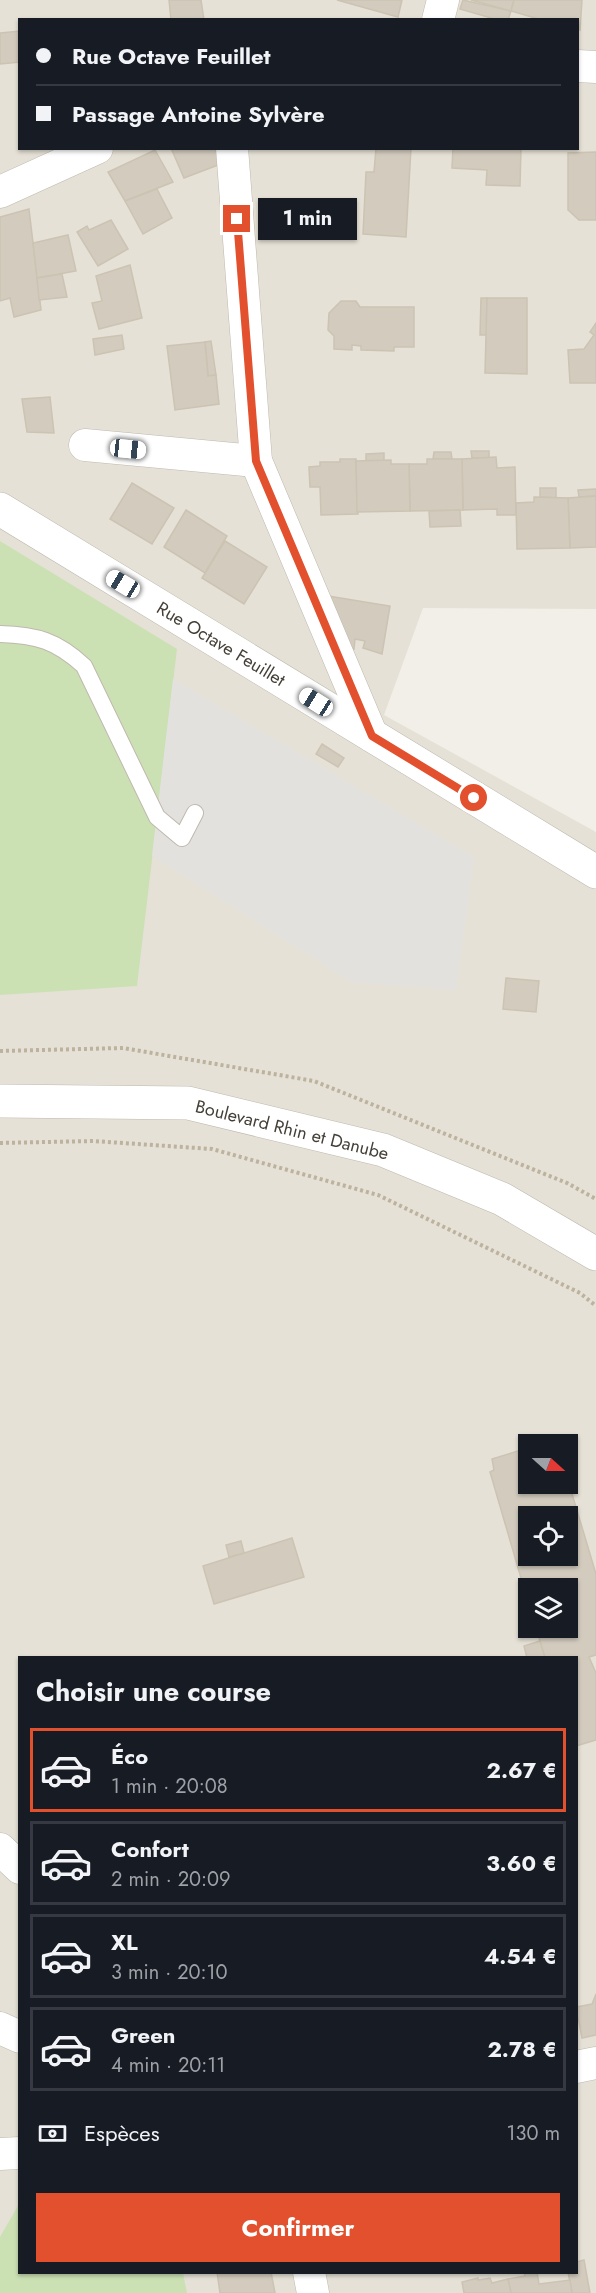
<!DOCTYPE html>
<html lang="fr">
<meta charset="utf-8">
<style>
body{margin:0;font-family:Jost,sans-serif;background:#20242c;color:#f1f3f6;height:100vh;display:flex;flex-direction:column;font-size:22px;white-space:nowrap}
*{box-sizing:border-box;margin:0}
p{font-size:20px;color:#9ea1a6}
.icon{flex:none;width:33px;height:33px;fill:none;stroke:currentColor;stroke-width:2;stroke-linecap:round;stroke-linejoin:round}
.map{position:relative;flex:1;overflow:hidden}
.drawer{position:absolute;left:18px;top:1656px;width:560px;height:618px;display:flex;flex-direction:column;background:#171b24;border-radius:0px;box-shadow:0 2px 4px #0004}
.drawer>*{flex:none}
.guide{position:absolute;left:18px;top:18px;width:561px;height:132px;border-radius:0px;box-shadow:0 2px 4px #0004;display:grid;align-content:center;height:132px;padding:0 18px;background:#171b24}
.needle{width:39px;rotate:111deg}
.tools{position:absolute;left:518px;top:1434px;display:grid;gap:12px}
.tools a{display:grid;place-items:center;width:60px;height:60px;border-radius:0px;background:#171b24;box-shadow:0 2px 4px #0004;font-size:30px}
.end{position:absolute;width:27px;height:27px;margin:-14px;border:8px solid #e2502d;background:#fff;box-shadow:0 0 0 3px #fff}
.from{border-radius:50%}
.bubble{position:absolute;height:42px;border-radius:0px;background:#171b24;box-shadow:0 2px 4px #0004;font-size:20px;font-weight:700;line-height:42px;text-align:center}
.car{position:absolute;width:18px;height:36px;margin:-18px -9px;border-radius:8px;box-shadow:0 0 4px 2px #0007;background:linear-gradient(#fff 24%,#345 0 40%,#fff 0 76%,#345 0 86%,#fff 0)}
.guide b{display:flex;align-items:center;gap:21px;height:57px;font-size:22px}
.guide b+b{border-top:2px solid #363941}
.guide i{width:15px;height:15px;background:#f1f3f6}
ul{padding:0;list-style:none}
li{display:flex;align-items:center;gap:18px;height:84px;margin:0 12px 9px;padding:0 6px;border:3px solid #363941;border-radius:0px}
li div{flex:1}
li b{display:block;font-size:22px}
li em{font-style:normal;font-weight:700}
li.current{border-color:#e2502d}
li>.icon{width:54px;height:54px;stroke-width:1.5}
h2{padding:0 18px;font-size:27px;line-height:72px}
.pay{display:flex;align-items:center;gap:15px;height:66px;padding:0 18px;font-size:22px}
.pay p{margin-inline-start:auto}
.primary-button{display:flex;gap:12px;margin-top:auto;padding:12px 18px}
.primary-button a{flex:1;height:69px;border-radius:0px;background:#e2502d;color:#fff;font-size:24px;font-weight:700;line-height:69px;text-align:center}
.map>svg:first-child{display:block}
.residential{fill:#e5e1d6;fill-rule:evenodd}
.green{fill:#cbe1b4}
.parking{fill:#e3e1de}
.building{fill:#d2cbbe;stroke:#ccc3b2;stroke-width:1.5;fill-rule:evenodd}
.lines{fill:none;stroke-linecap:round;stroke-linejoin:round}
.service-casing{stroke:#bfb9ae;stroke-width:18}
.minor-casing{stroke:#bfb9ae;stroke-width:33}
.tertiary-casing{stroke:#bfb9ae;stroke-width:34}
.path{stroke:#bcb29d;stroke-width:4;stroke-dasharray:3 3;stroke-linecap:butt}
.service{stroke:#fff;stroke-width:16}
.minor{stroke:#fff;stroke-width:32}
.tertiary{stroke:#fff;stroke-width:33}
.route{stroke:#e2502d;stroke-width:8}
.labels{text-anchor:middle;stroke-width:5;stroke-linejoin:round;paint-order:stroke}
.street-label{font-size:18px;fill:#443f37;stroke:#fff}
</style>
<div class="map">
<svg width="596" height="2293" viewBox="0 0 596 2293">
<rect width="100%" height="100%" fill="#f1efe7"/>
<path class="residential" d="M0,0H596V609L423,608L384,715L596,832V2293H0ZM20,20H578V148H20ZM528,1444H567V1484H528ZM528,1516H567V1556H528ZM528,1588H567V1628H528ZM20,1658H576V2272H20Z"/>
<g class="green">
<path d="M0,541L177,649L137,986L0,995Z"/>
<path d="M19,2204L20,2272L183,2273L187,2293H0V2237Z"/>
</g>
<path class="parking" d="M173,679L474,857L456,990L351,982L152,856Z"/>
<g class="building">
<path d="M169,0H201L204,20H171Z"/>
<path d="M337,0H402L398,17Z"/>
<path d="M463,0L511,11L508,20H498L460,9Z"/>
<path d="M471,0H514L511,11Z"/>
<path d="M514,0H582L580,30L578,29V20H542L511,11Z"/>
<path d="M20,31V62L0,64V33Z"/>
<path d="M171,148H224L226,162L184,178Z"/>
<path d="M376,148H411L406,237L363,234L366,172H374Z"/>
<path d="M453,148H521L520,186L486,185L487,170L452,168Z"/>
<path d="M155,150L173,182L125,201L108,172Z"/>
<path d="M596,152V220H579L568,210V153Z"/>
<path d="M157,189L172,218L143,234L125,201Z"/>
<path d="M29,209L41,310L14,317L10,298L0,301V217Z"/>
<path d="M111,220L128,249L98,266L77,232L87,226L89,230Z"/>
<path d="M68,235L76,271L37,278L33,243Z"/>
<path d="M130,265L142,318L99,329L92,303L102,301L96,276Z"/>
<path d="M62,274L67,297L39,300L37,278Z"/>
<path d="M481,298H487L488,334L485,335H480Z"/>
<path d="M487,298H527V374L485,373Z"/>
<path d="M341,301H356L360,307H414V347H394V351L361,350V346L352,345V350L334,349V336L328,330L329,313Z"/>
<path d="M596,323V383H570L568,350L584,349L594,335L590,332Z"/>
<path d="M122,335L124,349L95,355L93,339Z"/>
<path d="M211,341L216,375L208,376L205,342Z"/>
<path d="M205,342L208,376L216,375L219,404L175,410L167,346Z"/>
<path d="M50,397L54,433L27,432L22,399Z"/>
<path d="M471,451H489V458H472Z"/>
<path d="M434,452H451L452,459H433Z"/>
<path d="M384,453V461H366V454Z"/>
<path d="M496,457L497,468L515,467L516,515H497V509L463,510L462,459Z"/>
<path d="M340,459H356L358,514L321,515L320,487H310L309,467L320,466V462H340Z"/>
<path d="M427,459H462L463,510L410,511L409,464H427Z"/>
<path d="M391,460V464H409L410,511L357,512L356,461Z"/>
<path d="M132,483L174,508L152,544L110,519Z"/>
<path d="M540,488H556V498L540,497Z"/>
<path d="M596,489V496L579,497L578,490Z"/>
<path d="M596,496V547L570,548L568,498Z"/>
<path d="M534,497L568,498L570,548L517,549L516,503L534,502Z"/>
<path d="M186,510L227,536L205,573L164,547Z"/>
<path d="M460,510L461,526L430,527L429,511Z"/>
<path d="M225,541L267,567L244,604L202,578Z"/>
<path d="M322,595L390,606L382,654L363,648L365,641L355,639L354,649L344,647Z"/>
<path d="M322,744L344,758L338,767L316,754Z"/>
<path d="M506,978L539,981L536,1012L503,1009Z"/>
<path d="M528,1448V1484H567V1477L596,1574V1655L589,1657L596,1673V1740L576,1746V1658H545L536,1628H567V1588H528V1602L490,1472L494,1470L492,1459ZM528,1516H567V1556H528Z"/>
<path d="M292,1538L304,1577L214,1604L203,1566Z"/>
<path d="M241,1541L244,1553L229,1557L226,1545Z"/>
<path d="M540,1641L545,1658H527L524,1646Z"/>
<path d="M596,1994V2035L582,2038L576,2007L592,2004Z"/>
<path d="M584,2260L590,2293H572L568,2272H576V2262Z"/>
<path d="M217,2272H271L275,2293H220Z"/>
<path d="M524,2272H537L539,2284L570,2280L572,2293H511L508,2279L525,2276Z"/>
<path d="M478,2278V2280L490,2278L492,2283L508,2279L511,2293H464L462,2282Z"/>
</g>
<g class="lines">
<g class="service-casing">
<path id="service" d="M0,634C37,635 57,641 84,666L157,817L182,838L195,813"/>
</g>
<g class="minor-casing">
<g id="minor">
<path d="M438,20L443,0"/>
<path d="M578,66L596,67"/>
<path d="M232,148L256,461L372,736"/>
<path d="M0,192L97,148"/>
<path d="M85,445L256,461"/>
<path d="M0,1849L20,1868"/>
<path d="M0,2028L20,2037"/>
<path d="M576,2067L596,2063"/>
<path d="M0,2154L20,2153"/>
<path d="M309,2272L313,2293"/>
</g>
</g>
<g class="tertiary-casing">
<g id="tertiary">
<path d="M0,509L596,872"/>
<path d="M0,1101L188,1103L383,1150L502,1199L596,1254"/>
</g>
</g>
<g class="path">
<path d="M0,1051L123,1048L314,1081L567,1183L596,1199"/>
<path d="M0,1143L93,1141L212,1149L378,1195L580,1293L596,1306"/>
</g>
<use href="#service" class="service"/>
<use href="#minor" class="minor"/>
<use href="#tertiary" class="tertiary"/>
</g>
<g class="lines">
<path class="route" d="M237,219L256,461L372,736L474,798"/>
</g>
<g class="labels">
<g class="street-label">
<text transform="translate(221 644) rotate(31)" y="6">Rue Octave Feuillet</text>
<text transform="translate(292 1130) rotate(14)" y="6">Boulevard Rhin et Danube</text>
</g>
</g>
</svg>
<div class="tools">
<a><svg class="needle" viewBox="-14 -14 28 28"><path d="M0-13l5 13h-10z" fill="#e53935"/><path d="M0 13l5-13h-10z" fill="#9ea1a6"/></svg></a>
<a><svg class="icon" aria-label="locate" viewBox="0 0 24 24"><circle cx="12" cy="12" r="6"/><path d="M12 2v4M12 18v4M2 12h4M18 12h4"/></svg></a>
<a><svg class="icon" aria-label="layers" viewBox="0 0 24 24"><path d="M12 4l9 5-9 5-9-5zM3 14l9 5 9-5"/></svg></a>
</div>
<i class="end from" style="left:474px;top:798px"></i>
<i class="end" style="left:237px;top:219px"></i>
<div class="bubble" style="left:258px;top:198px;width:99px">1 min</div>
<i class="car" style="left:128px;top:449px;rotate:96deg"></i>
<i class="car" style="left:123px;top:584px;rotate:301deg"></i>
<i class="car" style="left:316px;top:702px;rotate:302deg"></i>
<div class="guide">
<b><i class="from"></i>Rue Octave Feuillet</b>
<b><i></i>Passage Antoine Sylvère</b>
</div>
<section class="drawer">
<h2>Choisir une course</h2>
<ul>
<li class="current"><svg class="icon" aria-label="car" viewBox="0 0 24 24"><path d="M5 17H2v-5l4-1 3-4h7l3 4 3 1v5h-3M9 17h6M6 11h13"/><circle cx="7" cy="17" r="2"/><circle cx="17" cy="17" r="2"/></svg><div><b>Éco</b><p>1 min · 20:08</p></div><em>2.67 €</em></li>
<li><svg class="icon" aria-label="car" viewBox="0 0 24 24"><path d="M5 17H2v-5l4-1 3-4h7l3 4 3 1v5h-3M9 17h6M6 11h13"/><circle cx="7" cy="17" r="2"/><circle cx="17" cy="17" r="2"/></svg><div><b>Confort</b><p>2 min · 20:09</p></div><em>3.60 €</em></li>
<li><svg class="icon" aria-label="car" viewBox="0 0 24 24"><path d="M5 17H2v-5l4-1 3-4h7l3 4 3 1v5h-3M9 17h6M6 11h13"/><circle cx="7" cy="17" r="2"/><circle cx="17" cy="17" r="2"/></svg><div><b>XL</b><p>3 min · 20:10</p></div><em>4.54 €</em></li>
<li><svg class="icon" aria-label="car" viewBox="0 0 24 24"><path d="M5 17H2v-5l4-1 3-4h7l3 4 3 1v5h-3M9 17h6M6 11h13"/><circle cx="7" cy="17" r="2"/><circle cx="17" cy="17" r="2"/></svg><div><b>Green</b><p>4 min · 20:11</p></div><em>2.78 €</em></li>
</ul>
<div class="pay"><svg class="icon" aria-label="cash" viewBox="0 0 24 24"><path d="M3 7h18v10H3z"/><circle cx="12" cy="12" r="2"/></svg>Espèces<p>130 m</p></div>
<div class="primary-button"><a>Confirmer</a></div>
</section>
</div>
